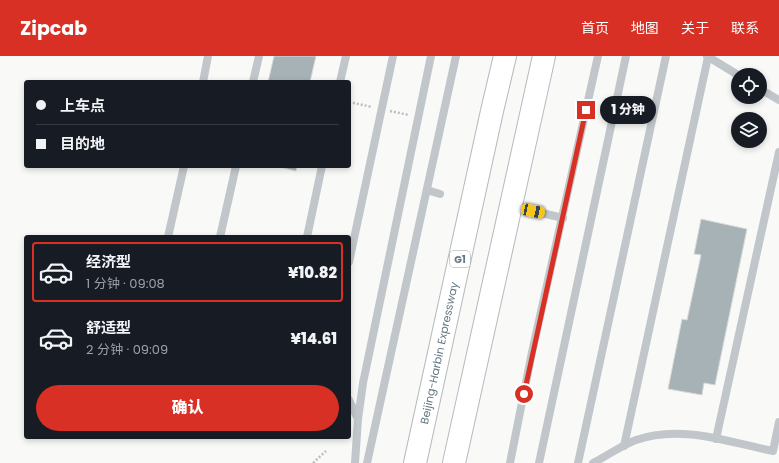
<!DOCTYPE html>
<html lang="zh">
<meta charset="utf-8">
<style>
body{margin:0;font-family:Poppins,"Noto Sans SC",sans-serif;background:#20242c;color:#f1f3f6;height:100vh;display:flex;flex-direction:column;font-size:15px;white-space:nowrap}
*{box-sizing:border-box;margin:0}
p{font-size:13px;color:#9ea1a6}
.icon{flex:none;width:22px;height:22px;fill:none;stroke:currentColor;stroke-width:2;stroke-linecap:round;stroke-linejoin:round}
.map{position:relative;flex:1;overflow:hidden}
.details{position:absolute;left:24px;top:179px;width:327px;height:204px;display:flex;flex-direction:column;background:#171b24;border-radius:4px;box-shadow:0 2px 6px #0003}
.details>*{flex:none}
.top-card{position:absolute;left:24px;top:24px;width:327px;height:88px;border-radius:4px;box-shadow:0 2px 6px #0003;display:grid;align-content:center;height:88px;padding:0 12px;background:#171b24}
.tools{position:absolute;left:731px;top:12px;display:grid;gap:8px}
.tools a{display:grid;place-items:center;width:36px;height:36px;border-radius:50%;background:#171b24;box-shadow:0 2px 6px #0003;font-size:20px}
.end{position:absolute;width:18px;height:18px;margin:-9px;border:5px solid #d93025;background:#fff;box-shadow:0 0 0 2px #fff}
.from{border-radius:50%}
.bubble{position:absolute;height:28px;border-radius:14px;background:#171b24;box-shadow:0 2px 6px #0003;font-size:13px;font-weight:800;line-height:28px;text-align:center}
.car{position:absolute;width:12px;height:24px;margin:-12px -6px;border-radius:5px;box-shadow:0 0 3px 1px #0007;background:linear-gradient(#f5c518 24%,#345 0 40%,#f5c518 0 76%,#345 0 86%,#f5c518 0)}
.top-card b{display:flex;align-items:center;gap:14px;height:38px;font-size:15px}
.top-card b+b{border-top:1px solid #363941}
.top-card i{width:10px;height:10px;background:#f1f3f6}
ul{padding:7px 0 0;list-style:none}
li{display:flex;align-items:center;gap:12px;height:60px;margin:0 8px 6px;padding:0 4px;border:2px solid transparent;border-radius:4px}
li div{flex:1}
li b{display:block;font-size:15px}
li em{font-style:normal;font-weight:800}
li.current{border-color:#d93025}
li>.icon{width:36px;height:36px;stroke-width:1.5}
.action{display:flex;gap:8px;margin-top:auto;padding:8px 12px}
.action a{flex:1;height:46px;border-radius:24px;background:#d93025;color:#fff;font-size:16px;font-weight:800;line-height:46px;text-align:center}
header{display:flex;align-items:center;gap:24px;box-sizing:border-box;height:56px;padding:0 20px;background:#d93025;color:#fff}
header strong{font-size:19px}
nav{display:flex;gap:22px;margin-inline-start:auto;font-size:14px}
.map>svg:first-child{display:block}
.building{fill:#a7b2b7;stroke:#dbdbd9}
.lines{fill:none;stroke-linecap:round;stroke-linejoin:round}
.highway-casing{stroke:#b3b9bc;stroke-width:24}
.path{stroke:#babfc1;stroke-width:2.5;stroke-dasharray:2 2;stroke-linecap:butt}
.lane{stroke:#c0c6c9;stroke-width:8}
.highway{stroke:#fff;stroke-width:22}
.route{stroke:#d93025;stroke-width:5}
.labels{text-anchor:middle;stroke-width:4;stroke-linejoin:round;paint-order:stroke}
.shield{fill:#fff;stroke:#92a0a8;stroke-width:1}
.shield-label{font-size:10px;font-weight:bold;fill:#647883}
.street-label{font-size:11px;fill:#647883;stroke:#fff}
</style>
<header>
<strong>Zipcab</strong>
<nav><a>首页</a><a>地图</a><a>关于</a><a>联系</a></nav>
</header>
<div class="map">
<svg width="779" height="407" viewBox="0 0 779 407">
<rect width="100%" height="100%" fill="#f9f9f7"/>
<g class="building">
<path d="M274,0H316L310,26H268Z"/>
<path d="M275,110H297L296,115Z"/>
<path d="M701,163L747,173L715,329L704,327L702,339L668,333L682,263L687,264L701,199L694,198Z"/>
</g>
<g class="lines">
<g class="highway-casing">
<g id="highway">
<path d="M415,407L492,55L505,0"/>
<path d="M454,407L544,0"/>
</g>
</g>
<g class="path">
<path d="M349,46L372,51"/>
<path d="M390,55L409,59"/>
<path d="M313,407L326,395"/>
</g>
<g class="lane">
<path d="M707,0L738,19"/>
<path d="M203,26L208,0"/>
<path d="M253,26L259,0"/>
<path d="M340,26L346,0"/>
<path d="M760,33L779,44"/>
<path d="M427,134L440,138"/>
<path d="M533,155L563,162"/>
<path d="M168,181L184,110"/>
<path d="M220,181L236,110"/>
<path d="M307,181L322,110"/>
<path d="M349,206L393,0"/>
<path d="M349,344L357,361"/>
<path d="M716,383L779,96"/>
<path d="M624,390L708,1"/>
<path d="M355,407L358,363L363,327L431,0"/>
<path d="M367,407L456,0"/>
<path d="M510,407L532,296L598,0"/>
<path d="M539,407L626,0"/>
<path d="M578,407L666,0"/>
<path d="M593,407C607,400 622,389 636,384C680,368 729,386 773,395L779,366"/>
</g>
<use href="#highway" class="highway"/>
</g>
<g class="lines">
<path class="route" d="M524,338L586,54"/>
</g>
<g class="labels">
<rect class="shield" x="450" y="195" width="20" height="16" rx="3"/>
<g class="shield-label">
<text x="460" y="207">G1</text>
</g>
<g class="street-label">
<text transform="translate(439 297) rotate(-78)" y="4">Beijing-Harbin Expressway</text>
</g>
</g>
</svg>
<div class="tools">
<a><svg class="icon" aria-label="locate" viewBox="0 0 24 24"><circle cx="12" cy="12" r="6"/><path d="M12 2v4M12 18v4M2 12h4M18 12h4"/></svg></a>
<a><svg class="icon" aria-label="layers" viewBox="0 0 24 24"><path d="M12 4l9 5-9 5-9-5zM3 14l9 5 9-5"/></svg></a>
</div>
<i class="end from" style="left:524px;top:338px"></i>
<i class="end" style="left:586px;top:54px"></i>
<div class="bubble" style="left:600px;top:40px;width:56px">1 分钟</div>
<i class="car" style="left:533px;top:155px;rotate:102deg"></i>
<div class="top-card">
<b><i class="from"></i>上车点</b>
<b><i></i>目的地</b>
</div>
<section class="details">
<ul>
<li class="current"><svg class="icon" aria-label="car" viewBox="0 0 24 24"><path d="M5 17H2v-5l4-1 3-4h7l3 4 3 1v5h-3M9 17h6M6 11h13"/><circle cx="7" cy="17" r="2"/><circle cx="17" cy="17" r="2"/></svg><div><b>经济型</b><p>1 分钟 · 09:08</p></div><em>¥10.82</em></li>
<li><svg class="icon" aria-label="car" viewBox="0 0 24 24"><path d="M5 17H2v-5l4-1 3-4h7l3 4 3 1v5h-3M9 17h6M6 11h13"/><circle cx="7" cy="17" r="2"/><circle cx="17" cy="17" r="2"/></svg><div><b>舒适型</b><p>2 分钟 · 09:09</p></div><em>¥14.61</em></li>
</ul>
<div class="action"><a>确认</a></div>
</section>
</div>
